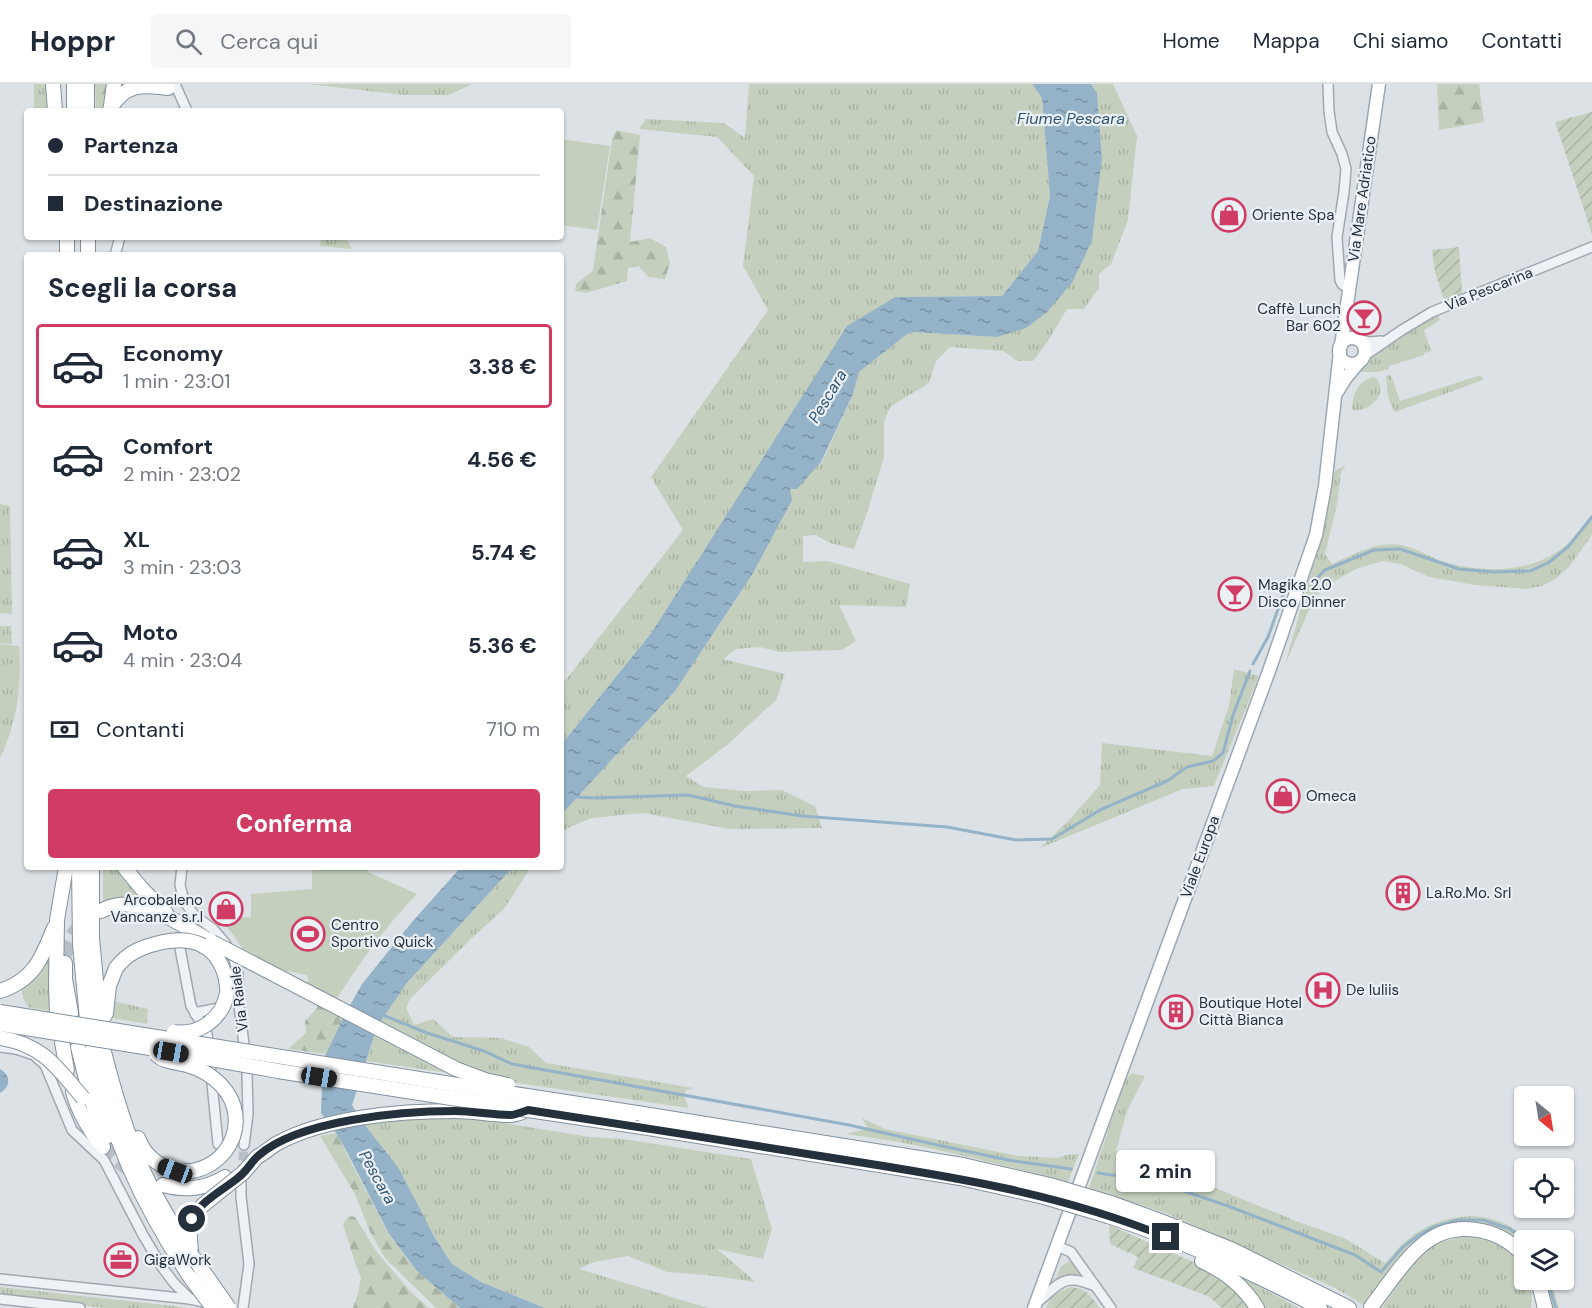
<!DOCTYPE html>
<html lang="it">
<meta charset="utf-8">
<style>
body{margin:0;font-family:"DM Sans",sans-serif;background:#f6f6f7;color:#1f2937;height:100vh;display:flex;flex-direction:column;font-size:22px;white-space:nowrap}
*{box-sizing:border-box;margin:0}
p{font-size:20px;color:#747a83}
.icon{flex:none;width:33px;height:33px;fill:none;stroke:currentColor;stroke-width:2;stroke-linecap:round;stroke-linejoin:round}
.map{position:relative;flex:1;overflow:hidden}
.drawer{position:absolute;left:24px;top:168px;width:540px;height:618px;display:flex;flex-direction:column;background:#fff;border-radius:6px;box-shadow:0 2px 4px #0004}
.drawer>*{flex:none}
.hud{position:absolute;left:24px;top:24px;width:540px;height:132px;border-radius:6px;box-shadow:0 2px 4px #0004;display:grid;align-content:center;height:132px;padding:0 24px;background:#fff}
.needle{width:39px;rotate:150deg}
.tools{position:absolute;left:1514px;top:1002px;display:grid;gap:12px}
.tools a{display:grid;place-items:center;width:60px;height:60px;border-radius:6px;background:#fff;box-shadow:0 2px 4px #0004;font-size:30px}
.end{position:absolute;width:27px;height:27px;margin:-14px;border:8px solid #25303d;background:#fff;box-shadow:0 0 0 3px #fff}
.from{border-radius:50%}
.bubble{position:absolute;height:42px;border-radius:6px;background:#fff;box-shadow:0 2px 4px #0004;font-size:20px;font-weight:700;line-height:42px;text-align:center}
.car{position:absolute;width:18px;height:36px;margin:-18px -9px;border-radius:8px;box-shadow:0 0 4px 2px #0007;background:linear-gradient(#222 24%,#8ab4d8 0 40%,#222 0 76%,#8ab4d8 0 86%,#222 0)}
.hud b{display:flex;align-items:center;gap:21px;height:57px;font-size:22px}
.hud b+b{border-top:2px solid #e0e1e3}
.hud i{width:15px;height:15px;background:#1f2937}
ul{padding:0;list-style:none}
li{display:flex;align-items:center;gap:18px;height:84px;margin:0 12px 9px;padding:0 12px;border:3px solid transparent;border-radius:6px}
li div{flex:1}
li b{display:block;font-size:22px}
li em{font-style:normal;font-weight:700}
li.current{border-color:#d03c63}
li>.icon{width:54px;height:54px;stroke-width:1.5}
h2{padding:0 24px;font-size:27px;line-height:72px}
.pay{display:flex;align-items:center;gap:15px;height:66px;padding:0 24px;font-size:22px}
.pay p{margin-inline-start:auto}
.cta{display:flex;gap:12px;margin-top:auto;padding:12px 24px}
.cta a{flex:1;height:69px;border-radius:6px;background:#d03c63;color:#fff;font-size:24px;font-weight:700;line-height:69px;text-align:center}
header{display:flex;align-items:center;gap:36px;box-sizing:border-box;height:84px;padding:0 30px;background:#fff;border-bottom:2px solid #e0e1e3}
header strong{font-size:28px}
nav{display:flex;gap:33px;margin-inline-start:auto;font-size:21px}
.search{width:420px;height:54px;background:#f6f6f7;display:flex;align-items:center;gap:15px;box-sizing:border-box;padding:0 21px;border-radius:6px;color:#747a83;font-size:22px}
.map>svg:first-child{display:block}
.grass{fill:url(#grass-tufts)}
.forest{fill:url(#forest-firs)}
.garden{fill:url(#garden-furrows)}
.pitch{fill:#c4d0bd}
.water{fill:url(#water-ripples)}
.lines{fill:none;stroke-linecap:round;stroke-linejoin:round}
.stream{stroke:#95b3c8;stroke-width:3}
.minor-tunnel{stroke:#b7bec4;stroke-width:9;stroke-dasharray:9 4.5;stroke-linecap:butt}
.highway-tunnel{stroke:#b7bec4;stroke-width:14;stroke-dasharray:14 7;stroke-linecap:butt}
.minor-casing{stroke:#a1a8b0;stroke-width:12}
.major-casing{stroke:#9ba7b2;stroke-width:15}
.highway-casing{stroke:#83909d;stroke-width:16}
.minor{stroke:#eef1f5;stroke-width:9}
.major{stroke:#fff;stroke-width:12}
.highway{stroke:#fff;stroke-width:14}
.highway-bridge-casing{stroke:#83909d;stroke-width:16;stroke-linecap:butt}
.highway-bridge{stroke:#fff;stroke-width:14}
.route{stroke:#25303d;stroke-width:8}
.labels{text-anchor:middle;stroke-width:4.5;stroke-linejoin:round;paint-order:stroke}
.street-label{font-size:15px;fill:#25303d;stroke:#ebf0f4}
.poi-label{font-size:15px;fill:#25303d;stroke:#ebf0f4;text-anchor:start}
.water-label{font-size:16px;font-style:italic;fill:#2f5471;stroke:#ebf0f4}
</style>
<header>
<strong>Hoppr</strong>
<div class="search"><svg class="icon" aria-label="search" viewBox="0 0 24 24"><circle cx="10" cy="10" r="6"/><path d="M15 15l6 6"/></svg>Cerca qui</div>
<nav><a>Home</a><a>Mappa</a><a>Chi siamo</a><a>Contatti</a></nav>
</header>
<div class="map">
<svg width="1592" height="1224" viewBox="0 0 1592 1224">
<defs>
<pattern id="grass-tufts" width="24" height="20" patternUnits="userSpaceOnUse" patternTransform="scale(1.5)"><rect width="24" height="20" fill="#c4d0bd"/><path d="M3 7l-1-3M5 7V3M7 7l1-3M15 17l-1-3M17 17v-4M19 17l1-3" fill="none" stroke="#a8b3a3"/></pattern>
<pattern id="forest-firs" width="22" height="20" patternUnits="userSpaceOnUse" patternTransform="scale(1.5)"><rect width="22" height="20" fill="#c4d0bd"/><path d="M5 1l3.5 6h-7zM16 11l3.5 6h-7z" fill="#a8b3a3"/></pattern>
<pattern id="garden-furrows" width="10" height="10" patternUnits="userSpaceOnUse" patternTransform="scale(1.5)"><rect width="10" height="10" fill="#c4d0bd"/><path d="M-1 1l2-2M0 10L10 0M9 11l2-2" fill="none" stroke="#a8b3a3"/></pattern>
<pattern id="water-ripples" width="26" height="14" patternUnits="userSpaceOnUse" patternTransform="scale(1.5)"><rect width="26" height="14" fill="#95b3c8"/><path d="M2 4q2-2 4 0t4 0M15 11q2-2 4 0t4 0" fill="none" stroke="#7992a4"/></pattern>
</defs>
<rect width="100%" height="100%" fill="#dce1e6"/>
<g class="grass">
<path d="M34,0H47L50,27H34Z"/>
<path d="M308,0H472L449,11H404Z"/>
<path d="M749,0H1032L1042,14L1050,112L1038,167L1002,212L895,213L652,548L561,661V602L683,446L651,393L768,226L743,182L754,92L717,53L639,45L646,35L724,39L745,54Z"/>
<path d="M1091,0H1113L1137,52L1128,136L1111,180L1099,190V204L1084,225H1067L1048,257L1033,277H1018L1003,267L950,263L936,277L929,299L890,323L884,339V373L866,432L854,465L830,459L815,451L803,452V478L828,477L910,500L906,523L839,521L856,557L842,566L780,568L760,563L736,565L723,575L785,590L776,616L727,661L686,692L703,703L744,707L782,706L815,722L822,744L730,745L643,729L592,734L572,742L561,748V731L675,607L790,404L822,378L853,310L859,288L906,250L914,248L997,253L1092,157L1102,75L1097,9Z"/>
<path d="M321,153H346L352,165L320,162Z"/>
<path d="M1438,230L1440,236L1424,246L1431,267L1424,269V271L1389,282V285L1378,288H1356C1374,268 1413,241 1438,230Z"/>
<path d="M1391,291L1400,317L1481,291L1483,296L1395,328C1387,315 1387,306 1386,292Z"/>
<path d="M1374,293C1392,306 1369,330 1352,326C1352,311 1358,296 1374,293Z"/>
<path d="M1346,381L1341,388L1337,420L1325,470L1332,480C1353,470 1377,457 1402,461C1414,463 1432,474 1445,478C1482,489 1529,489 1561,465C1573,456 1582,442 1592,430V451L1569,483L1555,495L1542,502L1526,505L1475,501L1429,493L1401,480L1382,477L1356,485L1326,502L1315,512L1285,581L1320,455L1331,389Z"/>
<path d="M0,420L10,422L12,530L0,529Z"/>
<path d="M0,542H11L12,560L0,559Z"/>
<path d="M0,560L19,562C22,601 17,639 0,674Z"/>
<path d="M1234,585L1259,592L1214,702L1183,705L1040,764L1070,735L1100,701L1102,659L1212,672L1229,622Z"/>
<path d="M103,783H120L151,819H103Z"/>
<path d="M513,783H531L504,825L473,853L410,915L406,924L414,941L433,935L453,953L501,954L529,963L546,979L693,1004L686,1006L684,1012L689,1024L366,977L377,943L406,900Z"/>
<path d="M51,862L53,927L30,924C25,920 20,909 22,902Z"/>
<path d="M113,917L148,925L147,940L113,934Z"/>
<path d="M1132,989L1145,992L1127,1027L1116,1067L1136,1070L1158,1083L1208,1101L1296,1137L1344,1154L1385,1179C1392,1172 1399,1162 1407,1156C1442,1127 1494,1122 1528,1156H1524V1165L1512,1154L1427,1150L1409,1163L1389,1188L1365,1222L1337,1205L1163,1128L1089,1104L1125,996Z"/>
<path d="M455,1031L590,1053L623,1055L751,1075L772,1145L763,1175L717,1165L756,1198L707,1191L667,1188L628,1172L594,1178L579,1185L708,1224H545L481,1198L452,1180L363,1039Z"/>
<path d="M862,1034L885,1045L1018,1072L1057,1074L1066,1071L1079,1070L1068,1098C994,1079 921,1059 845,1050L868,1045Z"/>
<path d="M1463,1153L1487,1155L1503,1163L1517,1175L1523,1184L1524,1196H1529C1532,1205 1532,1214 1531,1224H1382C1395,1204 1414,1173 1435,1161C1444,1157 1453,1155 1463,1153Z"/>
<path d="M1069,1177L1074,1181L1085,1194L1054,1198L1061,1182Z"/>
<path d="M1238,1191L1299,1224H1262L1236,1192Z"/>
<path d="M1541,1196H1551L1559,1224H1549Z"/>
<path d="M0,1203L182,1223L184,1224H105L0,1212Z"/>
</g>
<g class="forest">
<path d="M95,0H110L105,27H96Z"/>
<path d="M1437,0H1479L1484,38L1439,46Z"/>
<path d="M616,46L640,51L630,158L650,154L666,163L670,179L665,195L648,193L639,182L628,184L627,197L586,209L575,207L576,200L593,186L612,56Z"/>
<path d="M318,917L345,930L326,970L288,965L306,949L305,937L317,924Z"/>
<path d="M336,1049L389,1151L417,1187L460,1224H436L385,1174L370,1148L355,1110L320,1052Z"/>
<path d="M349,1132L355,1133L379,1171L412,1209L429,1224H353L358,1209L361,1194L355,1179L343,1140Z"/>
</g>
<g class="garden">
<path d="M1592,28V150L1555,38Z"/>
<path d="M1459,163L1462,209L1444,216L1435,188L1432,166Z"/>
<path d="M1109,1141L1207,1184L1231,1201L1250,1224H1222L1208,1212L1133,1184L1138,1173L1110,1160Z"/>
<path d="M1071,1203C1087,1205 1090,1211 1100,1224H1046C1051,1211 1058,1207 1071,1203Z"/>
</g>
<g class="pitch">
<path d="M561,55L610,62L597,146L561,141Z"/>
<path d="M312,783H368V788L417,810C385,843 359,879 335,918L304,901L309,896L307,891L277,885L243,866L235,853L225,841L224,835L251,833V810L312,805Z"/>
</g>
<g class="water">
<path d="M1032,0H1091L1097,9L1102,75L1092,157L1072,199L1046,229L1026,244L997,253L914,248L907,250L859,288L853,310L821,378L797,405H790L792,416L753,489L675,607L561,731V661L652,548L847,242L895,213L1002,212L1038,167L1050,112L1042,14Z"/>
<path d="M461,783H513L406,900L377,943L352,1021L363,1039L398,1083L434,1152L452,1180L481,1198L545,1224H460L417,1187L389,1150L347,1068L336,1049L321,1029L323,976L345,930L362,900L412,838Z"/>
<path d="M0,985C11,991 11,1003 0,1009Z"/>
</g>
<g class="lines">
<g class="stream">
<path d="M1316,495L1325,486L1374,466L1400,465L1459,485L1494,488L1530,487L1548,479L1568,463L1592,433"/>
<path d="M1253,580L1268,553L1286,503"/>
<path d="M575,713L595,714L688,711L735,722L802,732L947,743L1016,756L1052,755L1102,725L1167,697L1187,683L1213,677L1223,669L1233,631L1250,587"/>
<path d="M383,931L427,949L484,967L512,980L849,1041L942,1062L1008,1076L1071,1085"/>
<path d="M1098,1089L1154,1097L1228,1122L1355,1171L1381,1188L1403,1163L1419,1151L1433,1143L1458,1136H1483L1510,1145L1524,1156"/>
<path d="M1547,1196L1556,1224"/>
</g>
<path class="minor-tunnel" d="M242,1090L244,1061"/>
<g class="highway-tunnel">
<path d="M65,871C68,858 73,847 84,838"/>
<path d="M103,1063L124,1082L134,1088"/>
</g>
<g class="minor-casing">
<g id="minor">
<path d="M175,0L187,27"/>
<path d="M1328,0L1329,27L1332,48L1342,70L1346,85L1344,108L1337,153L1340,196L1342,200L1349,205"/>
<path d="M115,171L120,153"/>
<path d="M1359,255L1369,258L1381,257"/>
<path d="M1364,272L1402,246L1432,228L1592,163"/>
<path d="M182,783L180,801L184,817L195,832L213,845L225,859L234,875L238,890L239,922L244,960"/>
<path d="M178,854L191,922L207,949L218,1060"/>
<path d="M195,930L199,928L224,923"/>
<path d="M12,957L16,965L34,971L45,981L72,1046L104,1076L143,1151L162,1183L174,1199L190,1215"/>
<path d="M0,963L16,965"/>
<path d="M244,1061L248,1030L247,990"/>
<path d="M241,1095V1113L249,1180L243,1224"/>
<path d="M1057,1162L1071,1168L1111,1224"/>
<path d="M0,1195L190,1215L212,1220"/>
<path d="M0,1215L80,1224"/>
<path d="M1035,1220C1059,1202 1061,1187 1095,1202"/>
</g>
</g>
<g class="major-casing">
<g id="major">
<circle cx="1352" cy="267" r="13"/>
<path d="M1341,262L1379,0"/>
<path d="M1337,308L1345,295L1359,278"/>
<path d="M1034,1224L1269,587L1316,451L1325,402L1340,268"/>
</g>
</g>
<g class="highway-casing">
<g id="highway">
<path d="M53,0L55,27"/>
<path d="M74,0V27"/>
<path d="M87,0V27"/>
<path d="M111,22L114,0"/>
<path d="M110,25C125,0 141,0 168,4"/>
<path d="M67,153V171"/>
<path d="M88,153V171"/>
<path d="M79,783L80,860L87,935"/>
<path d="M92,783V854L100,940"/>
<path d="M124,783L142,805L166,829"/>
<path d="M101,827C106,824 113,822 119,821C150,817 186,844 212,858"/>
<path d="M65,879V895L71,929"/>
<path d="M0,907C34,896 42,874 54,844"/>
<path d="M57,932L56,899L57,836L66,783"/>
<path d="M104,933L106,929L109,902L116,884"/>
<path d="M62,958L67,986"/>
<path d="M78,963L90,1011L95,1027L108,1052"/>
<path d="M92,966C111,1053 141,1119 190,1193"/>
<path d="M104,968C114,1007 125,1045 141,1082C155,1113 173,1142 191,1170"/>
<path d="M73,1008C79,1030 89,1046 103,1063"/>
<path d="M527,1012L637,1029"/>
<path d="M138,1054C145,1072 157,1081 175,1087"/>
<path d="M257,1073C264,1069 270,1064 276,1060C324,1033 401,1027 455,1027C474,1027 492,1031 510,1031C516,1031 522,1028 528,1026L642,1043"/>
<path d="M163,1101C186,1107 205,1105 225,1093"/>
<path d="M1111,1119L1158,1136L1233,1166L1349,1224"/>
<path d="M1108,1132C1181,1156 1252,1188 1320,1224"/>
<path d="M191,1168L189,1140L194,1130"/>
<path d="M1202,1177C1225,1188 1243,1201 1257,1224"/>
<path d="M1538,1196L1545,1224"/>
<path d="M1371,1223C1386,1204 1402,1178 1421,1162C1452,1135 1498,1142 1524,1172"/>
</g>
</g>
<use href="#minor" class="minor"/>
<use href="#major" class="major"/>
<use href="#highway" class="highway"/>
<g class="highway-bridge-casing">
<g id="highway-bridge">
<path d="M212,858L456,985L485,996L508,1001"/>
<path d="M116,884C128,868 144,862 163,858C192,852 216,861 225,891C226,897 228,903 227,909C223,934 199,952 174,948"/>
<path d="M0,928L527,1012"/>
<path d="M0,940L150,964L278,987L528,1026"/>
<path d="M0,954C43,961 57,983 83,1014"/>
<path d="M156,970C164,979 178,978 190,982C201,985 213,993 221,1001C256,1038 224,1094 175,1087"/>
<path d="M637,1029L963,1081L1050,1101L1111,1119"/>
<path d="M642,1043L960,1094L1044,1113L1108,1132"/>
<path d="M194,1130L203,1121L243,1089L257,1073"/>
<path d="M191,1170L229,1224"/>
<path d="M190,1193L213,1224"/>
</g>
</g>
<use href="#highway-bridge" class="highway-bridge"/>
</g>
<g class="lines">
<path class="route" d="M192,1135C200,1117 225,1105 239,1093C247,1087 251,1078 258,1072C298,1036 402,1027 455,1027C474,1027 492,1031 510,1031C516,1031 522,1028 528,1026C632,1042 735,1058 839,1075C949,1092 1062,1110 1166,1153"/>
</g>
<defs>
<g id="shop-ring" transform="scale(1.725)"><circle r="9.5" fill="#ebf0f4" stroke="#d03c63" stroke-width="1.5"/><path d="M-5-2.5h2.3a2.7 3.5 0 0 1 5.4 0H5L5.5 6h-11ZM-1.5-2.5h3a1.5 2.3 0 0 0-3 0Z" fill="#d03c63"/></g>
<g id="bar-ring" transform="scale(1.725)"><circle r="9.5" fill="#ebf0f4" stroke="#d03c63" stroke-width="1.5"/><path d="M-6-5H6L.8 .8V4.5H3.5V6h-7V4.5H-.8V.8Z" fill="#d03c63"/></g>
<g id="building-ring" transform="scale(1.725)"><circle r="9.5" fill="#ebf0f4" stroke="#d03c63" stroke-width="1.5"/><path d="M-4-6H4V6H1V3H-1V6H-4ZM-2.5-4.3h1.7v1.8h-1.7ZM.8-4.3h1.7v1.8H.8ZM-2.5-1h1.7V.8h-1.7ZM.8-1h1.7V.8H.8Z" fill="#d03c63"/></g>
<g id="stadium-ring" transform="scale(1.725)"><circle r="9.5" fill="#ebf0f4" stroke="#d03c63" stroke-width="1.5"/><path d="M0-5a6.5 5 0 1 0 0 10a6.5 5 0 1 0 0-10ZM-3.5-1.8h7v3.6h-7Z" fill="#d03c63"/></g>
<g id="hospital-ring" transform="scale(1.725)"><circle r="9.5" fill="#ebf0f4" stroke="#d03c63" stroke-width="1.5"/><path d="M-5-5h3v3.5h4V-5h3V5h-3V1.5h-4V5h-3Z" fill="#d03c63"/></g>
<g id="office-ring" transform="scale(1.725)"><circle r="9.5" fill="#ebf0f4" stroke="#d03c63" stroke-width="1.5"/><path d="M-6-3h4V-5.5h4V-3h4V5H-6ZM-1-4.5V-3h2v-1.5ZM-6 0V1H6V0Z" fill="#d03c63"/></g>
</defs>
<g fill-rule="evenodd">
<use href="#shop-ring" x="1229" y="131"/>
<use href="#bar-ring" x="1364" y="234"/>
<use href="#bar-ring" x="1235" y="510"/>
<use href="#shop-ring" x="1283" y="712"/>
<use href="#building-ring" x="1403" y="809"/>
<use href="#shop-ring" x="226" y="825"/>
<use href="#stadium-ring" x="308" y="850"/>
<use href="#hospital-ring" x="1323" y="906"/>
<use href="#building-ring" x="1176" y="928"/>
<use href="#office-ring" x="121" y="1176"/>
</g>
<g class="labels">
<g class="street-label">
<text transform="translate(1362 115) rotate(-82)" y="5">Via Mare Adriatico</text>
<text transform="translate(1489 205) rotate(-22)" y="5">Via Pescarina</text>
<text transform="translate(1200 773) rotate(-70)" y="5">Viale Europa</text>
<text transform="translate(239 915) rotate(-97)" y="5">Via Raiale</text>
</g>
<g class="poi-label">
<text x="1252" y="136">Oriente Spa</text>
<text x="1341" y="230" text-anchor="end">Caffè Lunch<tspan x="1341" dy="17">Bar 602</tspan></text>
<text x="1258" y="506">Magika 2.0<tspan x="1258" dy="17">Disco Dinner</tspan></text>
<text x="1306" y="717">Omeca</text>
<text x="1426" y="814">La.Ro.Mo. Srl</text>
<text x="203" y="821" text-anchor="end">Arcobaleno<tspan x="203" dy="17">Vancanze s.r.l</tspan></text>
<text x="331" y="846">Centro<tspan x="331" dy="17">Sportivo Quick</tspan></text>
<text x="1346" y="911">De Iuliis</text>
<text x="1199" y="924">Boutique Hotel<tspan x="1199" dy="17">Città Bianca</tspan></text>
<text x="144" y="1181">GigaWork</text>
</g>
<g class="water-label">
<text x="1071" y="40">Fiume Pescara</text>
<text transform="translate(827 312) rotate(-59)" y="6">Pescara</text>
<text transform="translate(378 1093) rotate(61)" y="6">Pescara</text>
</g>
</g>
</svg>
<div class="tools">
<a><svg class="needle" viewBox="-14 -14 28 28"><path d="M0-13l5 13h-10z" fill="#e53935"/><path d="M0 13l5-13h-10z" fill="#747a83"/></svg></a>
<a><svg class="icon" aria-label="locate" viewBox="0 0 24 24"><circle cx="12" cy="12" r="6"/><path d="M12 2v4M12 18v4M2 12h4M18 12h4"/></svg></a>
<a><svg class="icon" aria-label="layers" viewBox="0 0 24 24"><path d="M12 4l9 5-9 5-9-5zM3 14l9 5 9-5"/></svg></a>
</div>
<i class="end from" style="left:192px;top:1135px"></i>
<i class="end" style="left:1166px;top:1153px"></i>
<div class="bubble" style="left:1116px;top:1066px;width:99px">2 min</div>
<i class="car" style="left:171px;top:968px;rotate:100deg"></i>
<i class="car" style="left:319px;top:993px;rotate:99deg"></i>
<i class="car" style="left:175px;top:1087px;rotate:291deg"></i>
<div class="hud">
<b><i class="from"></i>Partenza</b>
<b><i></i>Destinazione</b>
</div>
<section class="drawer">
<h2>Scegli la corsa</h2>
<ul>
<li class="current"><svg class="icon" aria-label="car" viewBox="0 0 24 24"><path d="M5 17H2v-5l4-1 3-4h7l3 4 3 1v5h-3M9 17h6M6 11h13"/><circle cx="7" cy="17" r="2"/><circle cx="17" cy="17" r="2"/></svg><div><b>Economy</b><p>1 min · 23:01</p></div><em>3.38 €</em></li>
<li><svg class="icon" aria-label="car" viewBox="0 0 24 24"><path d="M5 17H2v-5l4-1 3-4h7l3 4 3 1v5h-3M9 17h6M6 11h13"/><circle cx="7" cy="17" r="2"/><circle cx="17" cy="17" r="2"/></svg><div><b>Comfort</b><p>2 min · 23:02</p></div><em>4.56 €</em></li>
<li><svg class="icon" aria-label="car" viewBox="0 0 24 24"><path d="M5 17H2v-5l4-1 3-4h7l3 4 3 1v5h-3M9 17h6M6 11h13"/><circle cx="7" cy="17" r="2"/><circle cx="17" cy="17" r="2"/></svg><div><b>XL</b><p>3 min · 23:03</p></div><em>5.74 €</em></li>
<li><svg class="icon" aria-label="car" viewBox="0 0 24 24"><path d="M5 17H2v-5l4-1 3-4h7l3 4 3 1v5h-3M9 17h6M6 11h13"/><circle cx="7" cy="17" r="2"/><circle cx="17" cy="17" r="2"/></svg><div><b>Moto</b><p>4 min · 23:04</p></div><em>5.36 €</em></li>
</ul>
<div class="pay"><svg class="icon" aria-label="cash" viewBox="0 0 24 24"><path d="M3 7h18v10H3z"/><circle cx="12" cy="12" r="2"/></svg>Contanti<p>710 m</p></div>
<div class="cta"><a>Conferma</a></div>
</section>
</div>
